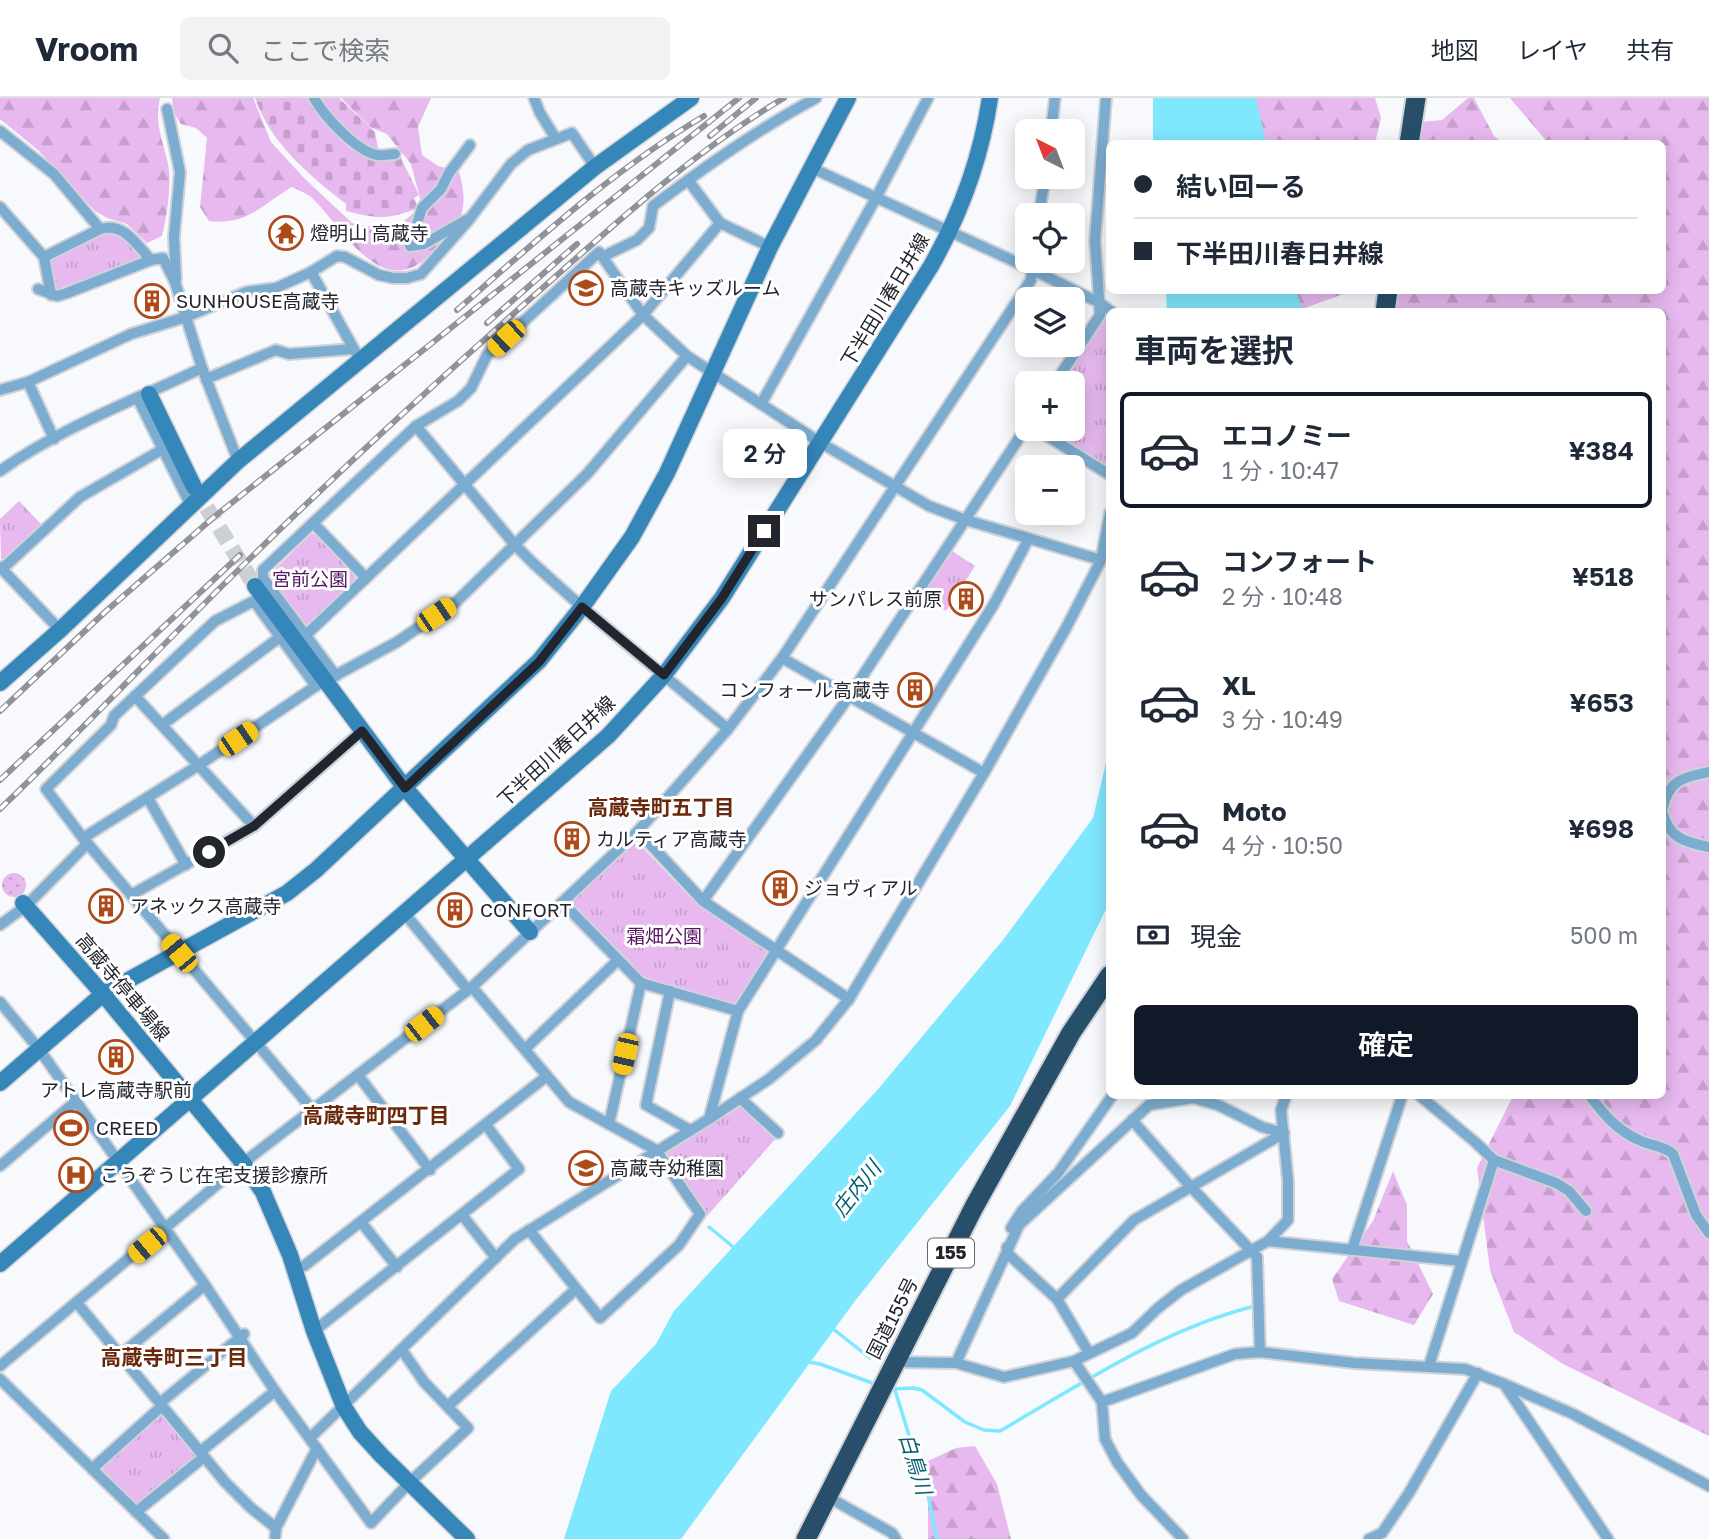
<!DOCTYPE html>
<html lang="ja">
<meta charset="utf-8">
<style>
body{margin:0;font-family:"Golos Text","Noto Sans JP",sans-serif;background:#f2f2f3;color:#1f2937;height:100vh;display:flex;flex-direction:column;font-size:26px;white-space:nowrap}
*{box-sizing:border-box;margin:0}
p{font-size:23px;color:#747a83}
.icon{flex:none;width:38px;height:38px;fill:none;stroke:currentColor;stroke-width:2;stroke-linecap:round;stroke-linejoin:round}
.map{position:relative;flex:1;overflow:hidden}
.details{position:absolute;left:1106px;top:210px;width:560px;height:791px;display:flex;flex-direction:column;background:#fff;border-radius:10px;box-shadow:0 4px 18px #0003}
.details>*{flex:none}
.top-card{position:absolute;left:1106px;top:42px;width:560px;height:154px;border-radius:10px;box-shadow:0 4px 18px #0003;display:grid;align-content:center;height:154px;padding:0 28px;background:#fff}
.needle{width:46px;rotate:318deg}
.buttons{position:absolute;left:1015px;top:21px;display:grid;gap:14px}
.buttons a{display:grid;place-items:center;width:70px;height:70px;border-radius:10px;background:#fff;box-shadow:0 4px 18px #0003;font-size:35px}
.end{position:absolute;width:32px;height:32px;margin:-16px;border:9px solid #22252d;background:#fff;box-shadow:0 0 0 4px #fff}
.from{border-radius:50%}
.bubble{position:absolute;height:49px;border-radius:10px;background:#fff;box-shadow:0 4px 18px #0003;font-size:23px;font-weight:600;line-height:49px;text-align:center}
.car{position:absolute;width:21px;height:42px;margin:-21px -10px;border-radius:9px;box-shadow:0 0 5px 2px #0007;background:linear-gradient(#f5c518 24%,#345 0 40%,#f5c518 0 76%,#345 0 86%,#f5c518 0)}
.top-card b{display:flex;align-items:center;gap:24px;height:66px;font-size:26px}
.top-card b+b{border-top:2px solid #e0e1e3}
.top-card i{width:18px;height:18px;background:#1f2937}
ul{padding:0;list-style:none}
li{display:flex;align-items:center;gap:21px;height:116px;margin:0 14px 10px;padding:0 14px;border:4px solid transparent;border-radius:10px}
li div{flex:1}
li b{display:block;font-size:26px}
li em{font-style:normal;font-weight:600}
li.current{border-color:#111827}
li>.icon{width:63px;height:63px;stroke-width:1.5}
h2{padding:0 28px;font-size:32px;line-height:84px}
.pay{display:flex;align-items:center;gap:18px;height:77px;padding:0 28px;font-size:26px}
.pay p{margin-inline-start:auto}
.primary-button{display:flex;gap:14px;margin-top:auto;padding:14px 28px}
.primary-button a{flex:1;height:80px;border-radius:10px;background:#111827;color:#fff;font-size:28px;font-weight:600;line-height:80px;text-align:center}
header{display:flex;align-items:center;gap:42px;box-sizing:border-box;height:98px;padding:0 35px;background:#fff;border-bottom:2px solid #e0e1e3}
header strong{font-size:33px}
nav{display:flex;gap:38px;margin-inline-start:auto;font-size:24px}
.search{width:490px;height:63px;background:#f2f2f3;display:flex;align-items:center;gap:18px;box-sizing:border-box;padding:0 24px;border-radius:10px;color:#747a83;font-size:26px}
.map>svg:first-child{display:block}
.grass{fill:url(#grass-dots)}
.forest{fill:url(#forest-firs)}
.cemetery{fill:url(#cemetery-stones)}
.park{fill:url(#park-tufts)}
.water{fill:#7fe7fe}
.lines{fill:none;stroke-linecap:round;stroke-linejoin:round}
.stream{stroke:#7fe7fe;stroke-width:3.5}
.secondary-tunnel{stroke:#cccfd3;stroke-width:16;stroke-dasharray:16 8;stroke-linecap:butt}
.street-casing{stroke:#d1d3d8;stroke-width:14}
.secondary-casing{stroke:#d1d3d8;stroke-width:19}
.highway-casing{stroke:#d1d3d8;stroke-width:23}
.street{stroke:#7cadd0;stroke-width:10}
.secondary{stroke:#3586b9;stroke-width:16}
.highway{stroke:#274f6a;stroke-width:19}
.rail-casing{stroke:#919399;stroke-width:6}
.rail{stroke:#fff;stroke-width:3.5;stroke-dasharray:10;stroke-linecap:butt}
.route{stroke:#22252d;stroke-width:9}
.labels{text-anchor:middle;stroke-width:6;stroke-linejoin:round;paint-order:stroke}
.shield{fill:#fff;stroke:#64666c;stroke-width:2}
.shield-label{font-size:18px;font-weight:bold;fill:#22252d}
.poi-label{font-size:19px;fill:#22252d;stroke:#fff;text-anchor:start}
.street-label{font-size:19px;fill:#22252d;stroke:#fff}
.park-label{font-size:19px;fill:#551760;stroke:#fff}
.neighbourhood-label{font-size:21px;font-weight:bold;fill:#69290c;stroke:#fff}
.water-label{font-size:21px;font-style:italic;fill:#005f6f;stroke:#fff}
</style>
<header>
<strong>Vroom</strong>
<div class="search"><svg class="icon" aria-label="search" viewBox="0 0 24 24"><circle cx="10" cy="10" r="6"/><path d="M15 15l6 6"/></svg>ここで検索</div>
<nav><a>地図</a><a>レイヤ</a><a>共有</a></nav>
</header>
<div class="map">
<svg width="1709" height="1441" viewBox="0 0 1709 1441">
<defs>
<pattern id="grass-dots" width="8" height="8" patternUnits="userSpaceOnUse" patternTransform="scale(1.75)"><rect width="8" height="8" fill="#e7b9ef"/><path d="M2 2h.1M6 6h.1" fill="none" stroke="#c69fcd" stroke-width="1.8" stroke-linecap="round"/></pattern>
<pattern id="forest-firs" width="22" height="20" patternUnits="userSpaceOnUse" patternTransform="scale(1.75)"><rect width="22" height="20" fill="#e7b9ef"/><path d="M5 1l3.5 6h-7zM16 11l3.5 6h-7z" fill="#c69fcd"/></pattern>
<pattern id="cemetery-stones" width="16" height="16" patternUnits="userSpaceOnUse" patternTransform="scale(1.75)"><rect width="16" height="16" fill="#e7b9ef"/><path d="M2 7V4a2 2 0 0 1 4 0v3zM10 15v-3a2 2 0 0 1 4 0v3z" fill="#c69fcd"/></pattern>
<pattern id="park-tufts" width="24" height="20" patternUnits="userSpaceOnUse" patternTransform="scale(1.75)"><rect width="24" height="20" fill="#e7b9ef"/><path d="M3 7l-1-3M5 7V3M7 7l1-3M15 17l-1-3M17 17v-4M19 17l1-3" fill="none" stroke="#c69fcd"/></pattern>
</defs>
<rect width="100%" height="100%" fill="#f7f9fd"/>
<circle class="grass" cx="14" cy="787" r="12"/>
<g class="forest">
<path d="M0,0H160C154,25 163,42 168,66C172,85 167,119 162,138L147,145L127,126L107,120L95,113L39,53L0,21Z"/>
<path d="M172,0H253L271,44L304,80L352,125L392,133L422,108L411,66L387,36L370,29L341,0H431L418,29L422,57L438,68L459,74C467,101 466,122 444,143C436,150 429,159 420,165C375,196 338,123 311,99C306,95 298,92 292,89C260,108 248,127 209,123L200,109L207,40L196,30L181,26L174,15Z"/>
<path d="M1198,0H1375L1381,20L1375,45H1201Z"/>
<path d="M1468,0H1474L1494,38L1503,45L1419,46L1421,24L1442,22Z"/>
<path d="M1510,0H1709V1338L1563,1266L1514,1234L1490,1172L1477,1070L1513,998H1662V214H1396L1399,193L1662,192V46L1548,45Z"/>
<path d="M1229,193H1347L1346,195L1294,214Z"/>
<path d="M1393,1073L1407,1107V1143L1433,1196L1414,1227L1339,1203L1332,1181L1373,1123Z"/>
<path d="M975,1348L997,1386L1011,1441H928V1363L956,1350Z"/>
</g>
<path class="cemetery" d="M255,0H339L375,34L379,55L397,52L419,97L414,100L418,110C388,122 377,121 346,113V106C309,77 271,46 255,0Z"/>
<g class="park">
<path d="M110,133L119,135L143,161L66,193H52L46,163Z"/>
<path d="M1104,220H1108L1110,237L1109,371L1044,331H1073V285H1061Z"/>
<path d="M19,403L42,427L7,461H1L0,421Z"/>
<path d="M311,436H316L355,478V483L308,528L303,527L269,480L270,476Z"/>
<path d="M952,453L975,468L946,513L923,497Z"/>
<path d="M634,746H639L699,808L767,853L768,858L740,904L734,907L643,883L573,808V803Z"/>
<path d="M740,1009H745L777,1039L707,1118L666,1058L668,1053Z"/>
<path d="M160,1312L198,1355V1361L135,1408L97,1369Z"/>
</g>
<g class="water">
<path d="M1153,0H1256L1266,45H1153Z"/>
<path d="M1166,193H1297L1302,213H1167Z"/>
<path d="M1109,652V805L1010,1008L855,1203L681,1441H564L611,1293L656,1246L674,1213L879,990L1003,842L1093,720Z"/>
</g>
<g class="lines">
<g class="stream">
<path d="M709,1129L737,1152"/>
<path d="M832,1230L870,1260"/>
<path d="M808,1264L820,1266L875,1286"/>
<path d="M892,1291L913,1290L922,1292L965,1324L984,1332L1000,1333C1081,1286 1160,1233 1251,1209"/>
<path d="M895,1292L929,1402L937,1441"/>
</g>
<path class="secondary-tunnel" d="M194,389L255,488"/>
<g class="street-casing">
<g id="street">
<path d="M314,0C324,18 356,53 377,57C382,58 390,56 395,56"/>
<path d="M534,0L540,15L556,41"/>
<path d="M167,11L180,74L174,139L176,181"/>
<path d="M0,33L54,76L100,131C124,124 135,145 151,162L163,160L175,184L202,270L238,363"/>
<path d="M1051,33L1055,0"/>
<path d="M812,70L1033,172L1100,205L1112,214"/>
<path d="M688,82L720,125L770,149"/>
<path d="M0,109L44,159L100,131"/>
<path d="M1039,117L1045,79"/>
<path d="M466,122L424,146L410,148L422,110L441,91L449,75L470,47"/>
<path d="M604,158L637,142L649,130L653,108C705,69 758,31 816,0"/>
<path d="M44,159L51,197"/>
<path d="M311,174L337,158L345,159L379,177L393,180H407L421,176L468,123L511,66L528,52L572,35L595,69"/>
<path d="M38,191L57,198L67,195L151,162"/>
<path d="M206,281L276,252L289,256L353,251"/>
<path d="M28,284L54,341"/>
<path d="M1055,285L1100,217L1095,142L1106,0"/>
<path d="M0,292L28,284L131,236L186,219L246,194L276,190L311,174L360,262"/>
<path d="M138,301L191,408"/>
<path d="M761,306L876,100L928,0"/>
<path d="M416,328L515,447L534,466L582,509L728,631"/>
<path d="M1036,331L1110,377"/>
<path d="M0,373C60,330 135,302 202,270"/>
<path d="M313,425L366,480"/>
<path d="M0,469L60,532"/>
<path d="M2,471L80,399L163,351"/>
<path d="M306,537L643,217L720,125"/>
<path d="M782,560L984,675"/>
<path d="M336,578L263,480V472L416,328L458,303L471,290L487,257L599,154L643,217L687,258L821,345L929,408L966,422L1101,462"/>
<path d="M135,598L254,728"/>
<path d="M162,627L280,539"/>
<path d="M148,700L186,767"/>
<path d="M1662,712C1669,682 1681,680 1709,674"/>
<path d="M1662,713C1669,740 1684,744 1709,749"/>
<path d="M638,733L703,803L849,901"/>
<path d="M83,740L199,667L316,588L397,544L456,504L587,376L687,258"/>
<path d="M131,797L254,728L362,633"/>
<path d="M703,803L850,597L1027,328"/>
<path d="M562,804L641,885L738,913"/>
<path d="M405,816L468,892"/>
<path d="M0,827L26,808L87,746"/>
<path d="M472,889L569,1004L656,1052L700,1116L679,1147L600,1220L529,1132"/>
<path d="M670,893L646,1007L690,1032"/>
<path d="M0,904L39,951L205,1187L275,1293L371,1425L410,1384L468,1330L424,1284L402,1252"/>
<path d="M525,951L617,863"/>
<path d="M358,977L430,1072"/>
<path d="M1420,998L1475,1044L1494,1062L1556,1085L1569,1093L1586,1113"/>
<path d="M1590,998C1605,1018 1618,1033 1641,1043C1652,1048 1664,1048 1673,1056L1696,1117L1709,1135"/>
<path d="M740,1000L778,1035"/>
<path d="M312,1011L83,740L46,691L111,627L114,618L215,523L254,503L316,588"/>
<path d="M709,1021L738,913L994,506L1028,442"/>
<path d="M1132,1022L1191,1089L1257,1159L1260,1254"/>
<path d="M609,1026L641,885"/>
<path d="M0,1068L75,1004"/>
<path d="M462,1117L496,1160"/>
<path d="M361,1124L397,1169"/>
<path d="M1011,1130L1022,1113L1058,1075L1112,998"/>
<path d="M1268,1143L1288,1122V1083L1281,1012L1286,998"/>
<path d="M1007,1149V1155L1057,1201L1089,1255"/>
<path d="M1352,1152L1402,998"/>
<path d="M304,1168L547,978"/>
<path d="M1057,1201L1134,1122L1284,1035"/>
<path d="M77,1205L225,1384L251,1410L276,1430"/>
<path d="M314,1233L519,1071L486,1027"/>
<path d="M119,1258L205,1187"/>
<path d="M1074,1263L1102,1304L1105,1341L1117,1364L1141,1397L1183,1441"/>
<path d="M896,1264L956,1265L1004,1279L1074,1263L1132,1235L1158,1210L1181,1192L1268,1143L1461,1163"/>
<path d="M956,1265L1019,1127L1149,1007L1193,1000L1218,1007L1262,1029L1284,1035"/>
<path d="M0,1268L243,1065L472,889L638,733L728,631L782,560L1031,182L1033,163"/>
<path d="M1429,1268L1494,1062"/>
<path d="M0,1281L164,1441"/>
<path d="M1504,1286L1573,1316L1709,1388"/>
<path d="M1102,1304L1235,1256L1260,1254L1354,1265L1465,1271L1504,1286L1608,1441"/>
<path d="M160,1305L244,1236"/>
<path d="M448,1308L576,1191"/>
<path d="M310,1340L515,1141L709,1021L769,981L816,942L849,901L984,675L1066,530L1101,462L1110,415"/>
<path d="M200,1354L275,1293"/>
<path d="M92,1371L162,1308"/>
<path d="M828,1399L892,1435L896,1441"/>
<path d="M136,1414L204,1359"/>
<path d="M275,1441L276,1430L317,1350"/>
<path d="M1369,1441L1382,1435L1409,1395L1478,1275"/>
</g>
</g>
<g class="secondary-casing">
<g id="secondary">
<path d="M149,296L194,389"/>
<path d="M255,488L405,690L530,834"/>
<path d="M0,585L60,532L238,363L595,69L691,0"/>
<path d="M23,805L103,896L243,1065L263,1094L290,1157L314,1233L344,1309L360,1334L382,1358L467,1441"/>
<path d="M0,985L103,896L287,795L316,772L539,563L582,509L632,439L667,375L770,149L848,0"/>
<path d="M0,1166L608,638L664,577L722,500L931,168C961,115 981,60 990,0"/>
</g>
</g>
<g class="highway-casing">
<g id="highway">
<path d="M1409,46L1416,0"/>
<path d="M1385,214L1388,192"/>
<path d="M806,1441L974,1109L1071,935L1110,877"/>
</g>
</g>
<use href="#street" class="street"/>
<use href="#secondary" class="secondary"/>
<use href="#highway" class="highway"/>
<g class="rail-casing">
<g id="rail">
<path d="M710,38L756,0"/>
<path d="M457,212C536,143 613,72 704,18"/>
<path d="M487,225L577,146"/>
<path d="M0,613L105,514L214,419L739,0"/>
<path d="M0,682L240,457"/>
<path d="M0,711C76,638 148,562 222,488C324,387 430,289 538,194C616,125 694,53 784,0"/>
</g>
</g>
<use href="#rail" class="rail"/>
</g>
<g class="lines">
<path class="route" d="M209,754L254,728L362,633L405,690L539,564L582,509L664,577L722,500L764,433"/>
</g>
<defs>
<g id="temple-ring" transform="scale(1.75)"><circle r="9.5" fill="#fff" stroke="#ae491a" stroke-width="1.5"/><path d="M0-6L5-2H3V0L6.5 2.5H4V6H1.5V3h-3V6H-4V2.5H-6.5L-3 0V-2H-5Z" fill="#ae491a"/></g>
<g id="school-ring" transform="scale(1.75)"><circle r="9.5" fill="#fff" stroke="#ae491a" stroke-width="1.5"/><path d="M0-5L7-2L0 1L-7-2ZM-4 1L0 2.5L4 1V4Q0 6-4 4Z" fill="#ae491a"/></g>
<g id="building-ring" transform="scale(1.75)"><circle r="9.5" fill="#fff" stroke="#ae491a" stroke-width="1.5"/><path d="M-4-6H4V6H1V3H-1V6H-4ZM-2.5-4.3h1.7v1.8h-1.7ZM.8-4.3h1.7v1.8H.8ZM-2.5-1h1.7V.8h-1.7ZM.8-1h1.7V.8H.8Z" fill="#ae491a"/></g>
<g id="stadium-ring" transform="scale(1.75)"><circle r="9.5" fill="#fff" stroke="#ae491a" stroke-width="1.5"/><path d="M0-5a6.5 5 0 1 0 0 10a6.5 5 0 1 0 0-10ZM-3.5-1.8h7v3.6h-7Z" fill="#ae491a"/></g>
<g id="hospital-ring" transform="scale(1.75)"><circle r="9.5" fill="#fff" stroke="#ae491a" stroke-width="1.5"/><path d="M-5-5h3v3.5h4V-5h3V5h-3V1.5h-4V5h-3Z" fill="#ae491a"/></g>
</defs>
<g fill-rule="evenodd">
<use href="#temple-ring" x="286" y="135"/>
<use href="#school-ring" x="586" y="190"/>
<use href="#building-ring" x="152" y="203"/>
<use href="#building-ring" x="966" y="501"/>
<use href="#building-ring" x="915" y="592"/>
<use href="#building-ring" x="572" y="741"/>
<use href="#building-ring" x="780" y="790"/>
<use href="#building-ring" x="106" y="808"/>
<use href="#building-ring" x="455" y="812"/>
<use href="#building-ring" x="116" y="959"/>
<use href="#stadium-ring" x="71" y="1030"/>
<use href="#school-ring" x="586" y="1070"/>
<use href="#hospital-ring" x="76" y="1077"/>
</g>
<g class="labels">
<rect class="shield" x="928" y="1140.5" width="46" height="29" rx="5"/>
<g class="shield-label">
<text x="951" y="1161">155</text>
</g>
<g class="poi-label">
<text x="310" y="142">燈明山 高蔵寺</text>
<text x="610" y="197">高蔵寺キッズルーム</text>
<text x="176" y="210">SUNHOUSE高蔵寺</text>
<text x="942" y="508" text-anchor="end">サンパレス前原</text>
<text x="890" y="599" text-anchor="end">コンフォール高蔵寺</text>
<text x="596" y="748">カルティア高蔵寺</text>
<text x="804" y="797">ジョヴィアル</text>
<text x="130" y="815">アネックス高蔵寺</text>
<text x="480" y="819">CONFORT</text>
<text x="116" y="999" text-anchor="middle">アトレ高蔵寺駅前</text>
<text x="96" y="1037">CREED</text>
<text x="610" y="1077">高蔵寺幼稚園</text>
<text x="100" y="1084">こうぞうじ在宅支援診療所</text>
</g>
<g class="street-label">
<text transform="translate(885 202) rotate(-59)" y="7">下半田川春日井線</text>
<text transform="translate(556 653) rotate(-43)" y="7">下半田川春日井線</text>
<text transform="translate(123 889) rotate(50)" y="7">高蔵寺停車場線</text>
<text transform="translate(892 1220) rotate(-63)" y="7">国道155号</text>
</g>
<g class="park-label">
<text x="310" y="488">宮前公園</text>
<text x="664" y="845">霜畑公園</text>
</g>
<g class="neighbourhood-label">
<text x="661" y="717">高蔵寺町五丁目</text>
<text x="376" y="1025">高蔵寺町四丁目</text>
<text x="174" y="1267">高蔵寺町三丁目</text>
</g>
<g class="water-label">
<text transform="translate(857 1091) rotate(-52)" y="7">庄内川</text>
<text transform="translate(915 1366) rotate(73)" y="7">白鳥川</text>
</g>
</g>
</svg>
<div class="buttons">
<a><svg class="needle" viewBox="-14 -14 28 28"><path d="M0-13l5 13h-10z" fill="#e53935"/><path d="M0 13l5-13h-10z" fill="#747a83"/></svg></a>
<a><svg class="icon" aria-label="locate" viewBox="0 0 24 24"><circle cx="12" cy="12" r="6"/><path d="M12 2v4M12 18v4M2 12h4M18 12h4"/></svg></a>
<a><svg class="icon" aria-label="layers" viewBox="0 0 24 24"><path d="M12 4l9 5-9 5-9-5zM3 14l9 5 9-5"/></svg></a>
<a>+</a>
<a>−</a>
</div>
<i class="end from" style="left:209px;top:754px"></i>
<i class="end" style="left:764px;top:433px"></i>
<div class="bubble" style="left:723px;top:331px;width:84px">2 分</div>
<i class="car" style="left:506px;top:240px;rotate:227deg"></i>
<i class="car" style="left:436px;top:517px;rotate:56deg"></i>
<i class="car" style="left:238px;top:641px;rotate:56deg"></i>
<i class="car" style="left:179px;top:855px;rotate:320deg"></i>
<i class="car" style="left:424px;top:926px;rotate:52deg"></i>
<i class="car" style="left:625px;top:956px;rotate:193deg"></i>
<i class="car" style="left:147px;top:1147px;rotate:230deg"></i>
<div class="top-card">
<b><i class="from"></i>結い回ーる</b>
<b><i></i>下半田川春日井線</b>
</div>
<section class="details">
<h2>車両を選択</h2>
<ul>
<li class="current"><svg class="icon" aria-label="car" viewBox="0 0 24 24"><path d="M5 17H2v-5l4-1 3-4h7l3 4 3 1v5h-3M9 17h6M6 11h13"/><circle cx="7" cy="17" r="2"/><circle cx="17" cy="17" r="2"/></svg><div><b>エコノミー</b><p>1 分 · 10:47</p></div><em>¥384</em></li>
<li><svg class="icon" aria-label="car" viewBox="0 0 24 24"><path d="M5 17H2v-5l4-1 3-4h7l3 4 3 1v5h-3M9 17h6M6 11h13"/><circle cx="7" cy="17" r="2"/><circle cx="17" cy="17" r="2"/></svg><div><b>コンフォート</b><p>2 分 · 10:48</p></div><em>¥518</em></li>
<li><svg class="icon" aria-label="car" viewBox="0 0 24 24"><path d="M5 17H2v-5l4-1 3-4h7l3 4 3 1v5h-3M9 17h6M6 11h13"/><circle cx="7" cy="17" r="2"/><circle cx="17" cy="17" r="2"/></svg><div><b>XL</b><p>3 分 · 10:49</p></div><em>¥653</em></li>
<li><svg class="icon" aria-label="car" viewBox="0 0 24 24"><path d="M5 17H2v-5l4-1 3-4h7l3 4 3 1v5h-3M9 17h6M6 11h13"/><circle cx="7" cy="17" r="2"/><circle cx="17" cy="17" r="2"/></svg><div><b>Moto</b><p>4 分 · 10:50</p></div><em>¥698</em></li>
</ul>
<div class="pay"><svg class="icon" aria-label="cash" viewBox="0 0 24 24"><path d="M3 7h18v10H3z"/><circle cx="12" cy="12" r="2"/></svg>現金<p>500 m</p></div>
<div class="primary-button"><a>確定</a></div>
</section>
</div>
